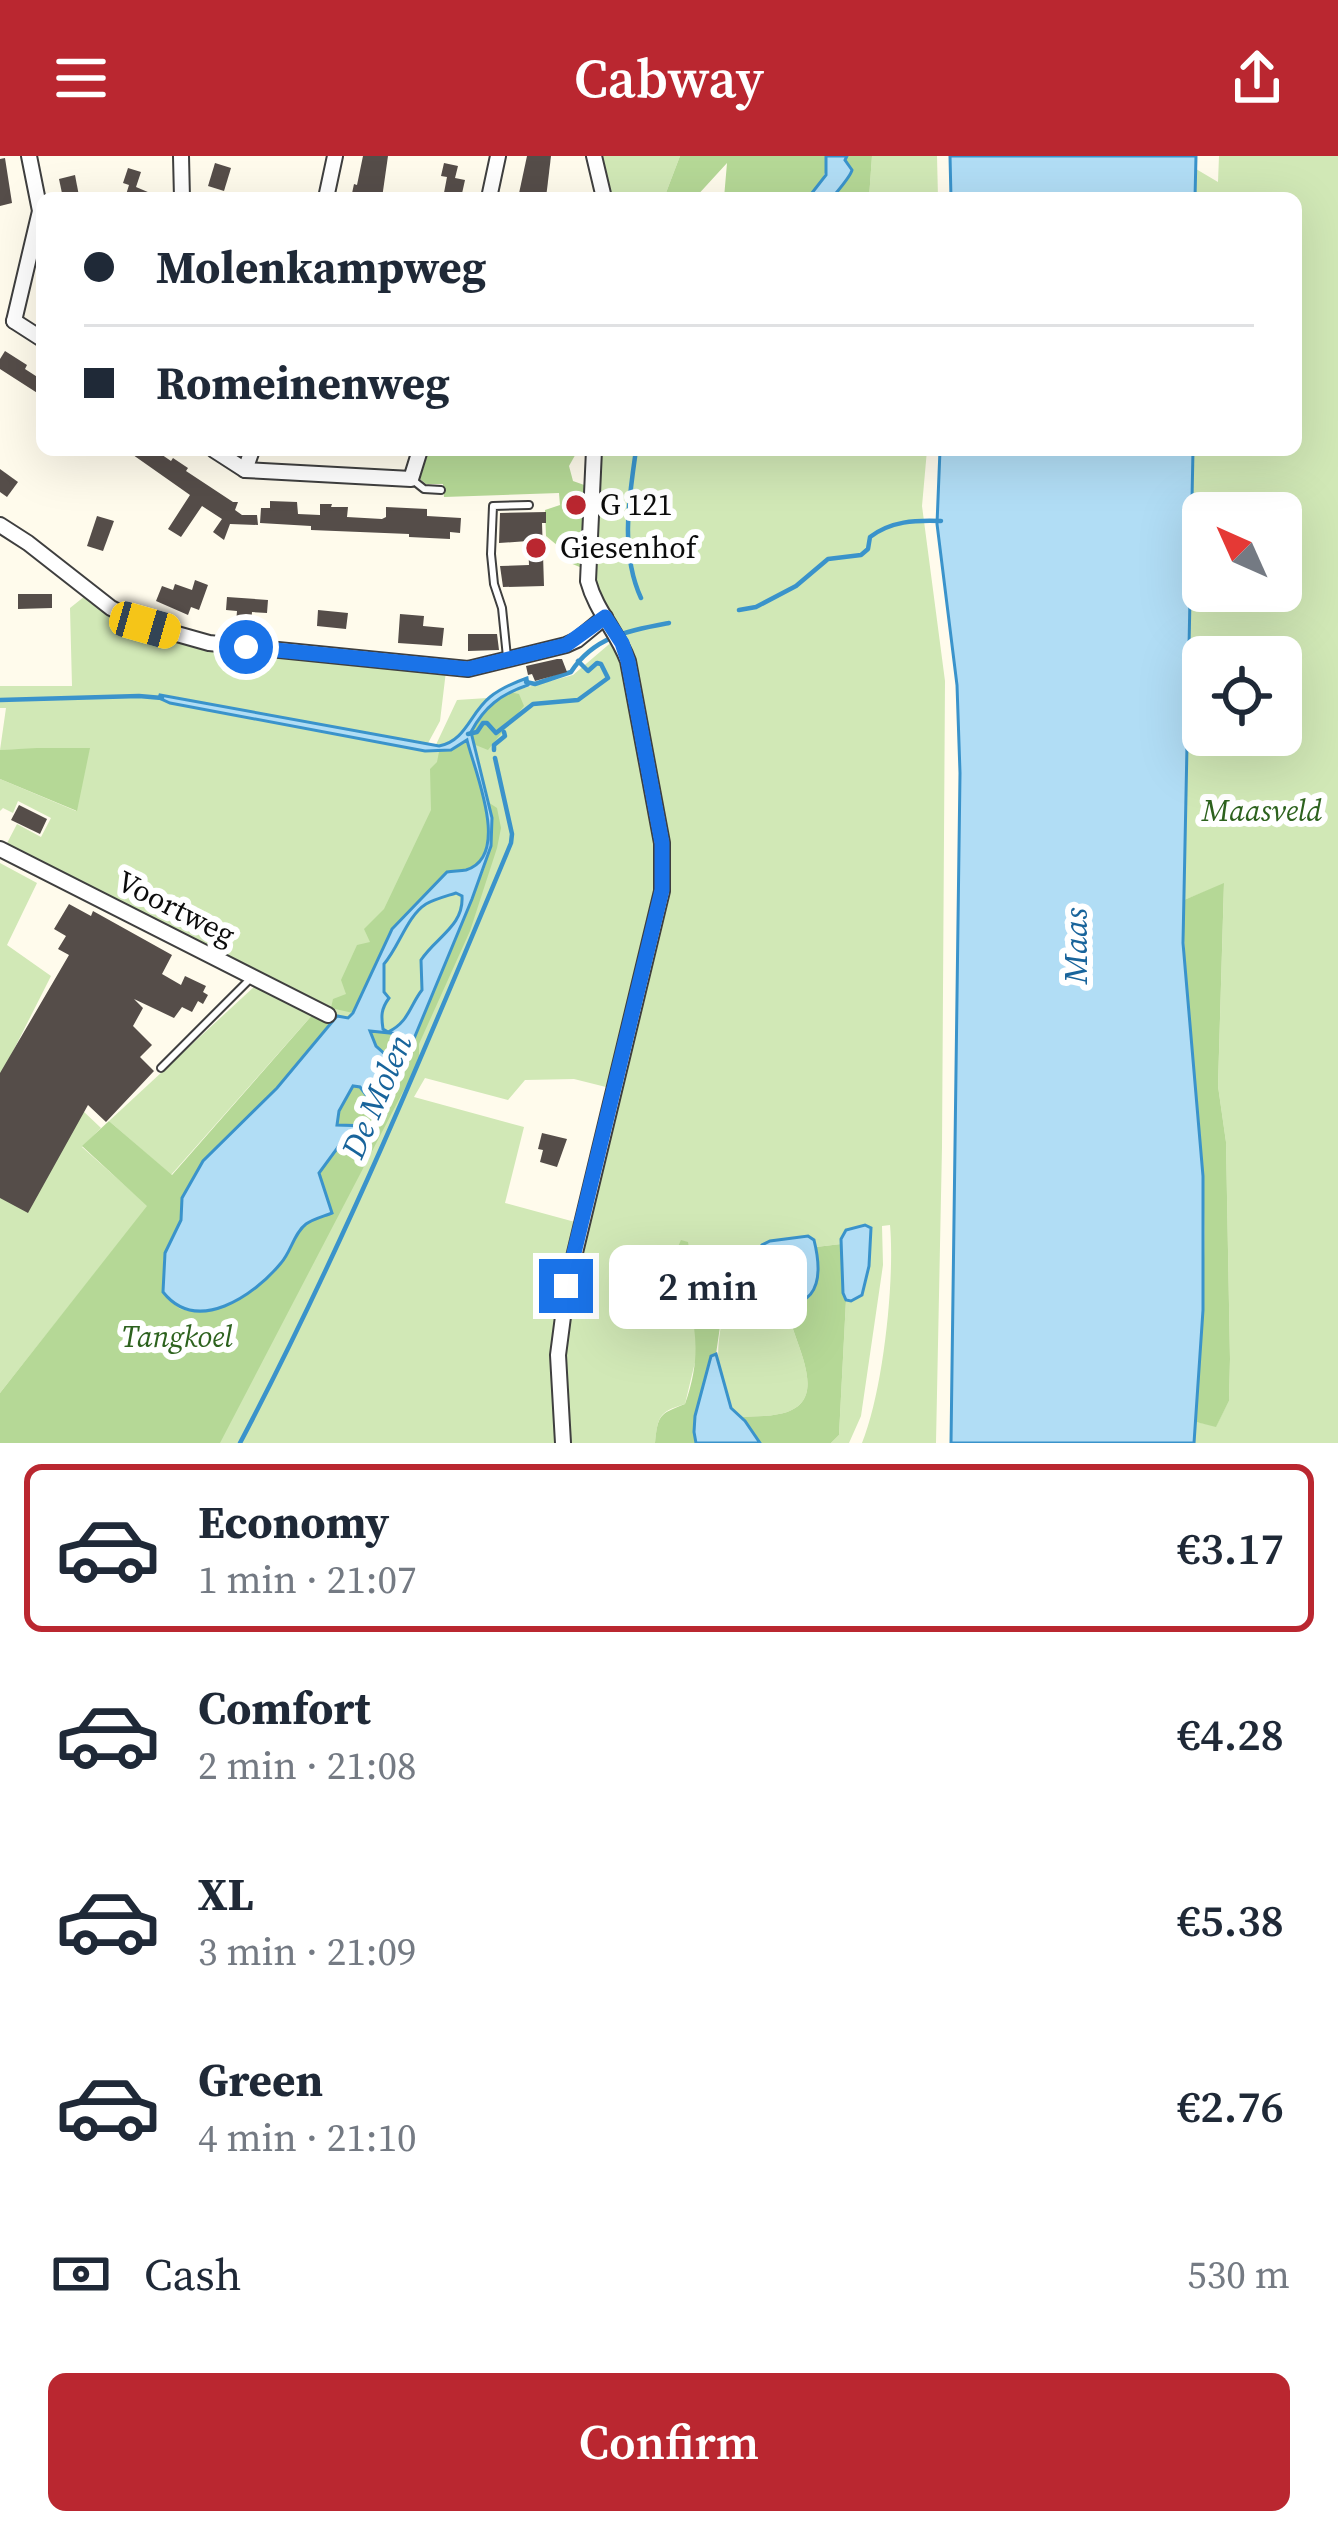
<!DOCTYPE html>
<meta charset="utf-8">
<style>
body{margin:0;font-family:"Source Serif 4",serif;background:#f2f2f3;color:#1f2937;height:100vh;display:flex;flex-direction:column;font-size:45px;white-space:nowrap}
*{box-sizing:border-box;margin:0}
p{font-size:39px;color:#747a83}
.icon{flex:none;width:66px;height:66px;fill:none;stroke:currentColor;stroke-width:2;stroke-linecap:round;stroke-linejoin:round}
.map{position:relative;height:1287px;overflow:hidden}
.details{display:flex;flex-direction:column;background:#fff;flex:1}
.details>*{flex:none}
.banner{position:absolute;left:36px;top:36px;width:1266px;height:264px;border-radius:18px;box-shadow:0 12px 48px #0002;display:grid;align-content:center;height:264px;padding:0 48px;background:#fff}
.needle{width:78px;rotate:315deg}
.controls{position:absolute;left:1182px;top:336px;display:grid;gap:24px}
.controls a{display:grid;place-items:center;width:120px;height:120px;border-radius:18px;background:#fff;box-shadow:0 12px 48px #0002;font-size:60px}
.end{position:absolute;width:54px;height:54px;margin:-27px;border:15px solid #1a73e8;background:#fff;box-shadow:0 0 0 6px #fff}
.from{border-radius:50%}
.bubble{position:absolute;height:84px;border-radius:18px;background:#fff;box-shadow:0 12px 48px #0002;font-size:39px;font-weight:600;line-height:84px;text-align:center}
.car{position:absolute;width:36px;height:72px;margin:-36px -18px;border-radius:15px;box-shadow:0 0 9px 3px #0007;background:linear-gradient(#f5c518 24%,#345 0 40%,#f5c518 0 76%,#345 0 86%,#f5c518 0)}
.banner b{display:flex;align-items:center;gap:42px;height:114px;font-size:45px}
.banner b+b{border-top:3px solid #e0e1e3}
.banner i{width:30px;height:30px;background:#1f2937}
ul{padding:21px 0 0;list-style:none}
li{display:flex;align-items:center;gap:36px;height:168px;margin:0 24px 18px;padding:0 24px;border:6px solid transparent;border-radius:18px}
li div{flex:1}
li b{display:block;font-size:45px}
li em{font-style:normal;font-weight:600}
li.on{border-color:#ba2730}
li>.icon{width:108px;height:108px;stroke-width:1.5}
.pay{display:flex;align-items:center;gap:30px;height:132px;padding:0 48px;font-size:45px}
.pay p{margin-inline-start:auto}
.primary-button{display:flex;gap:24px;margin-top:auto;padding:24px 48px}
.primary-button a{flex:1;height:138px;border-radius:18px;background:#ba2730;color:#fff;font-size:48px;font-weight:600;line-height:138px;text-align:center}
header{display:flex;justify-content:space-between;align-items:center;height:156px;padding:0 48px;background:#ba2730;color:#fff;font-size:54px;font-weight:600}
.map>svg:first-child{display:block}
.green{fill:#d1e8b6;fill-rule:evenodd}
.forest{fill:#b5d896}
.water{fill:#b1ddf5;stroke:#3a93cb;stroke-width:3;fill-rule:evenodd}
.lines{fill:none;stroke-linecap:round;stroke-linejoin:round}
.stream{stroke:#3a93cb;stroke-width:4.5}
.building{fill:#554d49}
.lane-casing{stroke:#3f3f3f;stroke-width:10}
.street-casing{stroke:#3f3f3f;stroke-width:18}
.lane{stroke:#fff;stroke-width:6}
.street{stroke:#fff;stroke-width:14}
.route{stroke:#1a73e8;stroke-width:15}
.poi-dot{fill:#ba2730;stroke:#fff;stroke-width:4.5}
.labels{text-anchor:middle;stroke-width:12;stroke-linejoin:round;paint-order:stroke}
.poi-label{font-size:30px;fill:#0c0c0c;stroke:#fff;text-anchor:start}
.park-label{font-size:30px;font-style:italic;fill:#2d621e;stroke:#fff}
.street-label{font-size:30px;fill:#0c0c0c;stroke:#fff}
.water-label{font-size:33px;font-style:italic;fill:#18649b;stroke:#fff}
</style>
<header><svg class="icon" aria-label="menu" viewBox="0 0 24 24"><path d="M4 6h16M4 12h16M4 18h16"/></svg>Cabway<svg class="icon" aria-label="share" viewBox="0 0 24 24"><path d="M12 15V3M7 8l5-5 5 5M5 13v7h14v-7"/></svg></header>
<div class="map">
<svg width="1338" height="1287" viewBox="0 0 1338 1287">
<rect width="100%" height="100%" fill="#fffbec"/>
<g class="green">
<path d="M596,0H680L664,42H608Z"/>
<path d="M872,0H937L938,42H869Z"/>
<path d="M1219,0H1338V1287H1194L1196,1266L1216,1270L1229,1245L1230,1203L1226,986L1218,930L1224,728L1184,744L1193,294H1296V42H1195L1196,13L1218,26ZM1203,357H1281V435H1203ZM1203,501H1281V579H1203Z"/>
<path d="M601,294H927L922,350L945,525L942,991L936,1287H862C883,1236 895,1124 890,1069L882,1070L883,1109L861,1260L849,1287H831L839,1279L846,1144L851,1145L841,1083V1088L816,1091L814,1084C791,1081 769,1079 754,1100L742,1094L721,1112L713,1138L706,1143L694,1122L692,1101L686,1140L697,1181L696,1202L685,1248C658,1256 658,1261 655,1287H569L565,1207L575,1131L670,733L667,676L634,499C625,478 610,460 601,439C583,400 597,336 601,294Z"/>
<path d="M85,440L208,492L362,510L446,515L440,565L427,589L160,539L170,547L425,595H433L457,544L518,540L509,536L573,519L614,484L625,522L656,696L655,744L610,932L574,923L525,924L508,944L425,922L414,941L524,971L505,1047L575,1066C568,1094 560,1123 557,1151C553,1196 558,1242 560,1287H0L320,851L5,691L17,668L41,681L51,662L18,645L13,657L3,652L0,655V623L76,655L79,592L0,594L6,552H0V530H72L70,452Z"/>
<path d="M0,707L37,727L7,789L51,820L0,921Z"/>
<path d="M257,828L314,857L171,1019L109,965Z"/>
<path d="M82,954L101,972L82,991L148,1050L0,1237V1041Z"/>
<path d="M731,1136L733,1144L739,1146L760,1139L787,1148C789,1182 837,1247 779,1258C766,1261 752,1260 739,1261C709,1229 716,1173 731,1136Z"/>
</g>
<g class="forest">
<path d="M680,0H826C829,19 819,28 808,42H724L727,7L695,42H664Z"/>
<path d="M847,0H872L869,42H832L852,14L845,4Z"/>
<path d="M429,294H578L569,310L573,325L587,330L582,412L563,404L558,390L546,380L545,354L560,349L559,337L444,341L443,328H426L420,323Z"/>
<path d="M509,536L519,538L524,550L488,594L473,588C469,564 490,548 509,536Z"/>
<path d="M468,583L489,662L488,690L477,708L467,713L447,716L392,773L353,857L331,852L333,843L346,838L341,824L357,789L370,786L364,773L384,753L431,654L430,613L437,606L439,596L451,594Z"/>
<path d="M37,592H90L77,655L0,623V594Z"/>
<path d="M488,646L497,652L501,672L497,692L470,775L419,888V905L220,1287H0V1237L147,1050L82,990L109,965L172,1019L314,857L332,866L277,932L203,1005L192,1023L182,1042L181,1064L163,1104L169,1144L180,1153L189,1155L293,1085C311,1060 307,1044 318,1019C328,998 346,981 367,970L337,969C339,955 343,941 353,930L360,931L376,890L370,874L399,878L412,885L424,861L485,711C491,689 494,669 488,646Z"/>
<path d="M1224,727L1218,930L1226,986L1230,1203L1229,1245L1216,1271L1196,1266C1201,1184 1207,1101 1203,1018C1198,926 1182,836 1184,744Z"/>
<path d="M681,1084L688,1086L694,1122L706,1142L713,1137L727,1100L742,1094L754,1100L746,1119L731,1136L722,1157L716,1198L710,1201L695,1260L694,1276L696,1287H655C658,1259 659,1258 685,1248C707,1186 690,1155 676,1095Z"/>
<path d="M841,1088L843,1137L846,1144L839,1279L831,1287H760L739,1261C752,1260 766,1261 779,1258C837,1247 789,1182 787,1148L798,1147L813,1136L816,1091Z"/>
</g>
<g class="water">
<path d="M826,0H847L845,4L852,14C851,20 836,37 832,42H808L826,19Z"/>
<path d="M950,0H1196L1195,42H951Z"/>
<path d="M940,294H1193L1183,787L1203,1020V1154L1194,1287H951L960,617L957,529L937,368Z"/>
<path d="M527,522L528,529C501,538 484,551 471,576L492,662L491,690L472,743L413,885L399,878L370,875L376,890L396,908L392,926L383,937L366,939L360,931L353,930L339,955L337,969L369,970L356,982L344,983L319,1017L332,1057C325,1060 313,1063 306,1068C294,1077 291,1096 281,1107C254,1140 197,1179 163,1136L165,1097L181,1064L182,1042L203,1005L277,932L337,860L348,862L353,857L392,773L447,716C453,715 460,715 466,714C512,700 474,614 467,584L451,594L425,595L170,547L159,542L160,539L439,590C466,585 470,557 490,541C501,532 513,527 527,522ZM456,737L462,740C464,770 436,781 421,804L422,834C410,849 409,866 388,876L383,873C381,860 381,853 389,842L384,836V808C399,791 407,760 426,748C435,743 447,740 456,737Z"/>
<path d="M865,1069L871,1072L869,1110L862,1139L851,1145L846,1144L843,1137L841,1083L846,1074Z"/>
<path d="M808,1080L814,1084C826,1132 811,1162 760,1139L739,1146L733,1144L731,1136L746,1119L751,1105L762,1089L770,1085Z"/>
<path d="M716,1198L731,1252L745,1265L760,1287H696L694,1276L695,1260L711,1200Z"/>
</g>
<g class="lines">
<g class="stream">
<path d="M636,294C629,343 620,396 641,442"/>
<path d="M739,454L756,451L796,430L828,403L861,399L868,393L870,381C891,365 915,364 941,365"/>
<path d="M526,526L535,528L571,516C594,480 631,474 669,467"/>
<path d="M0,544L139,540L162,542"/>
<path d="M468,578L477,576L483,567H487L496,577L533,548L578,544L608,522L601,508L597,507L588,515L578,505"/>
<path d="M494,594V589L505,580L504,576"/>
<path d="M240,1287C342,1093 427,889 511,687L512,678L495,602"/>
</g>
</g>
<g class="building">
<path d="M363,0H388L382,42H351L354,28L357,29Z"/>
<path d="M527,0H551L546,42H518Z"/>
<path d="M5,2L12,47L0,50V3Z"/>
<path d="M215,7L231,12L224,35L208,30Z"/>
<path d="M444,7L458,10L455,22L465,24L461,42H443L447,21L441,20Z"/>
<path d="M128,12L141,16L136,31L162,42H125L129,29L123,27Z"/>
<path d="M75,19L79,40L63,42L59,23Z"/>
<path d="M5,195L27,209L25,213L42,224V240L0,213V203Z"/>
<path d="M126,294H155L171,305L173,302L188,312L186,315L233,346H238L235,354L242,359H257L258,369L230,368L224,384L213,376L222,363L202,350L181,381L168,373L190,339Z"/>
<path d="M0,313L18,326L7,341L0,336Z"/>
<path d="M270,345L297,346L298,358L320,359V348H332L331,351H348L347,361L382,363L386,361V351L427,353V360L461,362L460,377L450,376V383L409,381V378L311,374V370L260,367L261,352H270Z"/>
<path d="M546,356V367H542L544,430L503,431L500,410L529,409L528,385L499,387L500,357Z"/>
<path d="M97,360L114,365L103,395L87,390Z"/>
<path d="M195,424L208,429L199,454L191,451L188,459L156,445L162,430L173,434L175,428L192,434Z"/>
<path d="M18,438H52V452L18,453Z"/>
<path d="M227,441L268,444L267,457L252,456L251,468L236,467L237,455L226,454Z"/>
<path d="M318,454L348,457L346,473L317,470Z"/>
<path d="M400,458L424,460L423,470L444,472L442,490L398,487Z"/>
<path d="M468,478H497L499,494L468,495Z"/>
<path d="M557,503H562L567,516L535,525L532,518L528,519L526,510Z"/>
<path d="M19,649L47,663L40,678L11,664Z"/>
<path d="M69,748L91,760L93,755L172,799L162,818L181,829L185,820L206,830L203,836L208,839L203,848L198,845L192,856L182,851L174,862L134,843L143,852L133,870L152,889L140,901L154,915L106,966L88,949L28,1057L0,1042V917L69,799L58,793L66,780L54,773Z"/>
<path d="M542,977L567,983L557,1011L540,1006L543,994L538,993Z"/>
</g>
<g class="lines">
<g class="lane-casing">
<g id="lane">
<path d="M414,325L424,333L441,334"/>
<path d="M507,501L502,452L494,428L491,398L493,350L529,349"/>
<path d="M161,912L250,823"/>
</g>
</g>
<g class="street-casing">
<g id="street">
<path d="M181,0L182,42"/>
<path d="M594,0L604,42"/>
<path d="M326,42L335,0"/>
<path d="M489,42L498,0"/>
<path d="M14,165L40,55L29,0"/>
<path d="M14,165L42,183"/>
<path d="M214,294L245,314L411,323L420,294"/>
<path d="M245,314L252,294"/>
<path d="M0,369L28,387L111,452L145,469L209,487L468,513L566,489L577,484L605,461"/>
<path d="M0,693L328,859"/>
<path d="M563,1287L558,1199L567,1130L662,735V687L628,505C617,475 596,455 588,425L594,294"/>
</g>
</g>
<use href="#lane" class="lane"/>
<use href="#street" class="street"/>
</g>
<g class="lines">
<path class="route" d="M246,491L468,513L566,489L605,461L622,487L628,505L662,687V734L566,1130"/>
</g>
<g class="poi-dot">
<circle cx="576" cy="349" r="12"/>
<circle cx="536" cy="392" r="12"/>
</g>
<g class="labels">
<g class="poi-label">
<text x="600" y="359">G 121</text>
<text x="560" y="402">Giesenhof</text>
</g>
<g class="park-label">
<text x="1262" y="665">Maasveld</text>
<text x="177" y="1191">Tangkoel</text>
</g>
<g class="street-label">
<text transform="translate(176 752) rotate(27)" y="10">Voortweg</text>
</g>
<g class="water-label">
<text transform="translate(1075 790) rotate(-90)" y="12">Maas</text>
<text transform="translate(376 940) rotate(-67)" y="12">De Molen</text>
</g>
</g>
</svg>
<div class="controls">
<a><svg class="needle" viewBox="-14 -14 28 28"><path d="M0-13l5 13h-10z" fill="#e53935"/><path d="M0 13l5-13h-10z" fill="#747a83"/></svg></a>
<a><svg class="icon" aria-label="locate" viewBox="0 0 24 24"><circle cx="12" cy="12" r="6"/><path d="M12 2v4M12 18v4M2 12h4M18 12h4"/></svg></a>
</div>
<i class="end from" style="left:246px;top:491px"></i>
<i class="end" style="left:566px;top:1130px"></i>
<div class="bubble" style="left:609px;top:1089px;width:198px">2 min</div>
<i class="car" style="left:145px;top:469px;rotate:106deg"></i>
<div class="banner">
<b><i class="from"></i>Molenkampweg</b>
<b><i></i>Romeinenweg</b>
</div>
</div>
<section class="details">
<ul>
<li class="on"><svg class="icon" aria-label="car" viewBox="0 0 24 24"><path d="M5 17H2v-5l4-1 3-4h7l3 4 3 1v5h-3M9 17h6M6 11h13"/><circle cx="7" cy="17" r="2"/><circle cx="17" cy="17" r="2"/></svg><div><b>Economy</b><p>1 min · 21:07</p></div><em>€3.17</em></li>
<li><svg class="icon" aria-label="car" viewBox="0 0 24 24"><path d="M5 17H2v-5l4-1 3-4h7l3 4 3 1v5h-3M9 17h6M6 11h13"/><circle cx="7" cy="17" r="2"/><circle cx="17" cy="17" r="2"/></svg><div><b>Comfort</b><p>2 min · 21:08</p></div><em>€4.28</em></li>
<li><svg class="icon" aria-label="car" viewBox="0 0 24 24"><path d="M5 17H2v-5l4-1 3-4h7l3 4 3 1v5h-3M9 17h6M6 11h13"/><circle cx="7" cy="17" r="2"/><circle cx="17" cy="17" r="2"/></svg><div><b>XL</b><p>3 min · 21:09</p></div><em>€5.38</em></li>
<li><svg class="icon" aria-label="car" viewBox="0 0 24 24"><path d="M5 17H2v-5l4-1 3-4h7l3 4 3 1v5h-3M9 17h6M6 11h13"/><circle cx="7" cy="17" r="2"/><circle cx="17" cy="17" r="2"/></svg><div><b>Green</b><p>4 min · 21:10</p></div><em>€2.76</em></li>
</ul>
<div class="pay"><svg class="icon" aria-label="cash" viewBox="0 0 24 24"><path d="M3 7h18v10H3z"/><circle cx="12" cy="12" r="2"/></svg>Cash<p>530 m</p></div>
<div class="primary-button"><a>Confirm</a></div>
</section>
